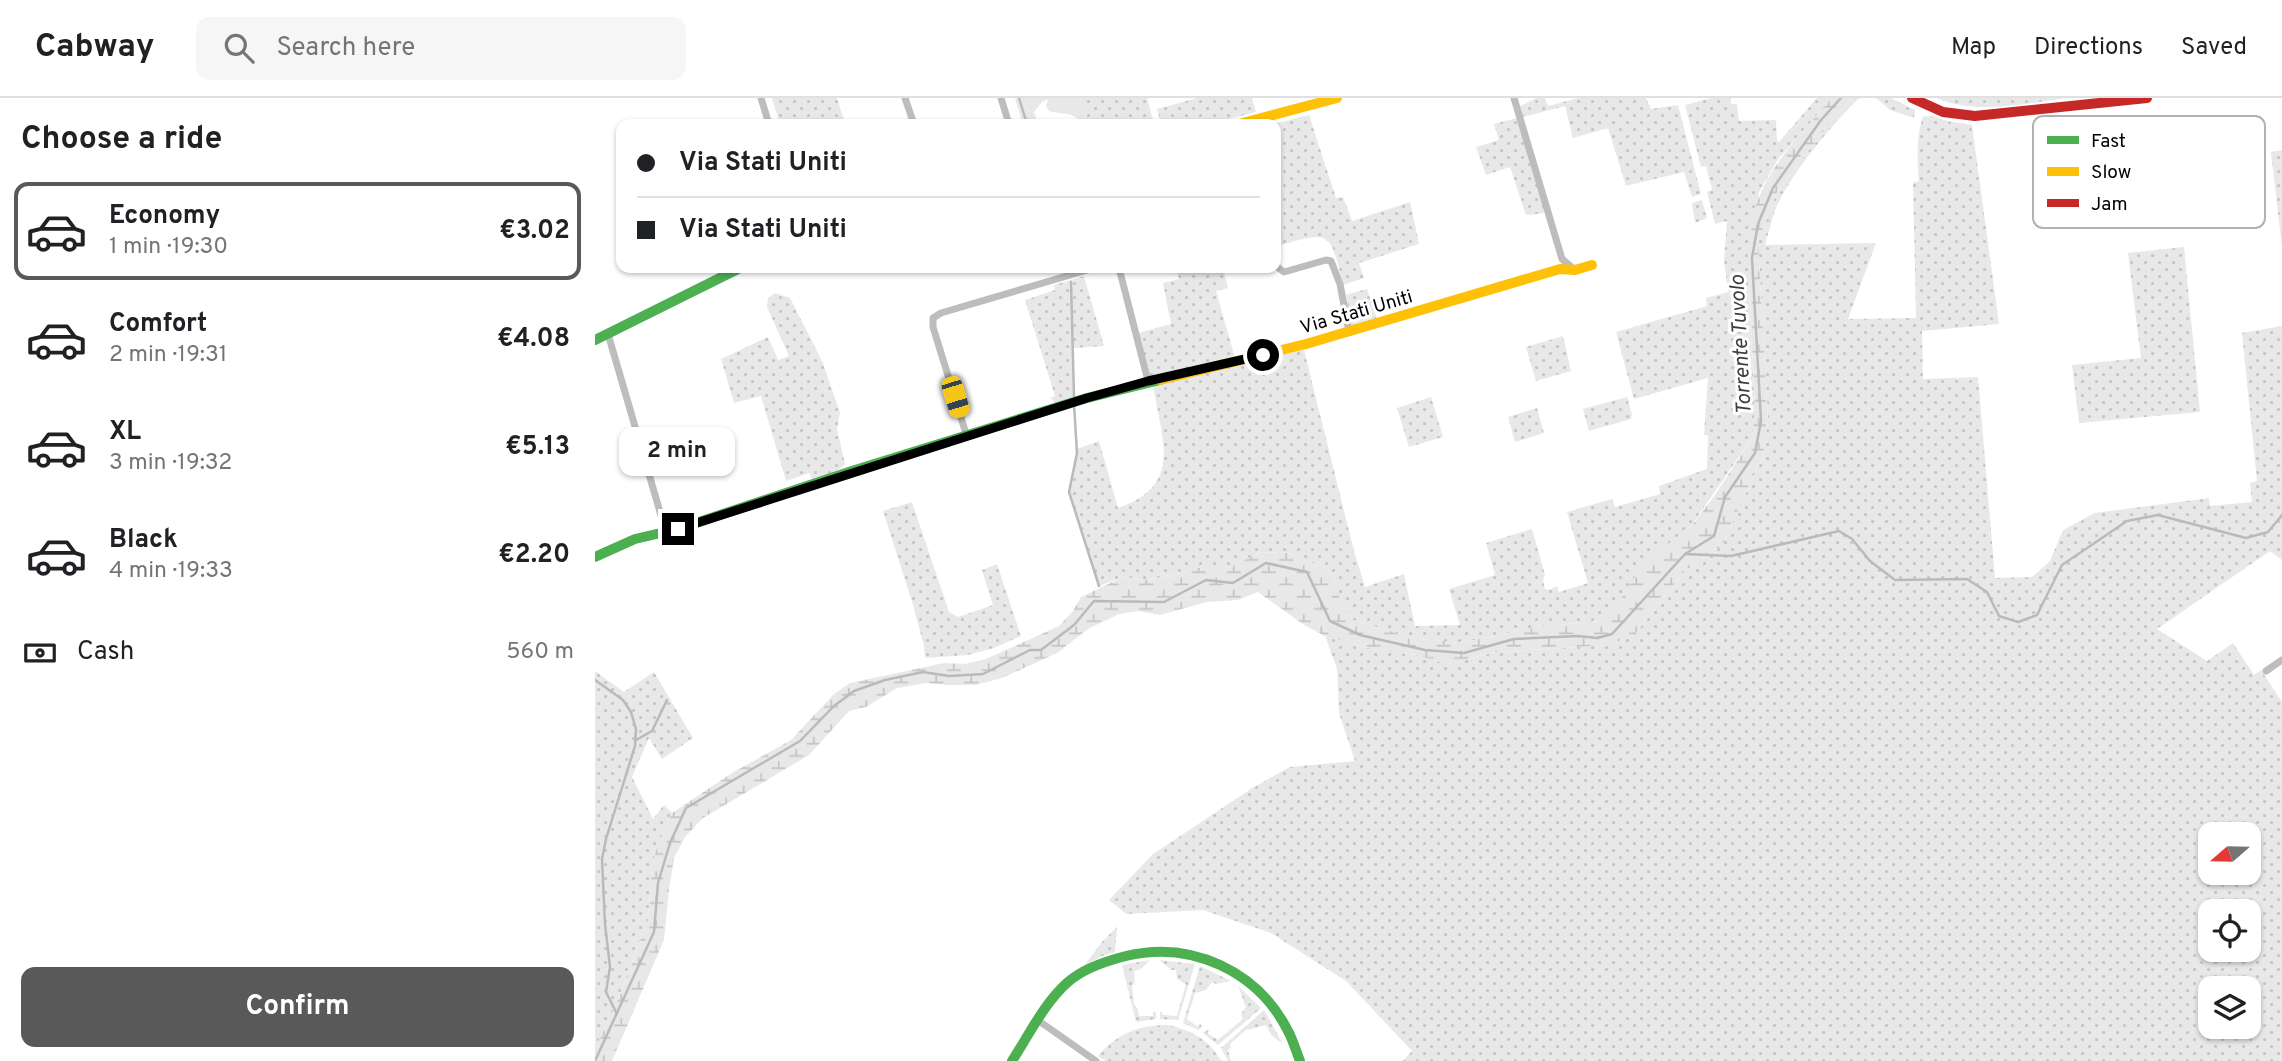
<!DOCTYPE html>
<meta charset="utf-8">
<style>
body{margin:0;font-family:Overpass,sans-serif;background:#f6f6f6;color:#202124;height:100vh;display:flex;flex-direction:column;font-size:26px;white-space:nowrap}
*{box-sizing:border-box;margin:0}
p{font-size:23px;color:#757577}
.icon{flex:none;width:38px;height:38px;fill:none;stroke:currentColor;stroke-width:2;stroke-linecap:round;stroke-linejoin:round}
.map{position:relative;flex:1;overflow:hidden}
.sheet{display:flex;flex-direction:column;background:#fff;width:595px}
.sheet>*{flex:none}
.hud{position:absolute;left:21px;top:21px;width:665px;height:154px;border-radius:14px;box-shadow:0 2px 5px #0004;display:grid;align-content:center;height:154px;padding:0 21px;background:#fff}
.needle{width:46px;rotate:250deg}
.controls{position:absolute;left:1603px;top:724px;display:grid;gap:14px}
.controls a{display:grid;place-items:center;width:63px;height:63px;border-radius:14px;background:#fff;box-shadow:0 2px 5px #0004;font-size:35px}
.end{position:absolute;width:32px;height:32px;margin:-16px;border:9px solid #000;background:#fff;box-shadow:0 0 0 4px #fff}
.from{border-radius:50%}
.bubble{position:absolute;height:49px;border-radius:14px;background:#fff;box-shadow:0 2px 5px #0004;font-size:23px;font-weight:700;line-height:49px;text-align:center}
.car{position:absolute;width:21px;height:42px;margin:-21px -10px;border-radius:9px;box-shadow:0 0 5px 2px #0007;background:linear-gradient(#f5c518 24%,#345 0 40%,#f5c518 0 76%,#345 0 86%,#f5c518 0)}
.hud b{display:flex;align-items:center;gap:24px;height:66px;font-size:26px}
.hud b+b{border-top:2px solid #e0e0e0}
.hud i{width:18px;height:18px;background:#202124}
ul{padding:0;list-style:none}
li{display:flex;align-items:center;gap:21px;height:98px;margin:0 14px 10px;padding:0 7px;border:4px solid transparent;border-radius:14px}
li div{flex:1}
li b{display:block;font-size:26px}
li em{font-style:normal;font-weight:700}
li.selected{border-color:#595959}
li>.icon{width:63px;height:63px;stroke-width:1.5}
h2{padding:0 21px;font-size:32px;line-height:84px}
.pay{display:flex;align-items:center;gap:18px;height:77px;padding:0 21px;font-size:26px}
.pay p{margin-inline-start:auto}
.action{display:flex;gap:14px;margin-top:auto;padding:14px 21px}
.action a{flex:1;height:80px;border-radius:14px;background:#595959;color:#fff;font-size:28px;font-weight:700;line-height:80px;text-align:center}
header{display:flex;align-items:center;gap:42px;box-sizing:border-box;height:98px;padding:0 35px;background:#fff;border-bottom:2px solid #e0e0e0}
header strong{font-size:33px}
nav{display:flex;gap:38px;margin-inline-start:auto;font-size:24px}
.search{width:490px;height:63px;background:#f6f6f6;display:flex;align-items:center;gap:18px;box-sizing:border-box;padding:0 24px;border-radius:14px;color:#757577;font-size:26px}
main{display:flex;flex:1;min-height:0}
.map>svg:first-child{display:block}
.grass{fill:url(#grass-dots);fill-rule:evenodd}
.wetland{fill:url(#wetland-marsh)}
.green{fill:#e8e8e8}
.lines{fill:none;stroke-linecap:round;stroke-linejoin:round}
.stream{stroke:#bababa;stroke-width:2.5}
.street{stroke:#bdbdbd;stroke-width:7}
.fast{stroke:#4caf50;stroke-width:10}
.slow{stroke:#ffc107;stroke-width:10}
.jam{stroke:#c62828;stroke-width:10}
.route{stroke:#000;stroke-width:9}
.labels{text-anchor:middle;stroke-width:6;stroke-linejoin:round;paint-order:stroke}
.street-label{font-size:19px;fill:#000;stroke:#fff}
.water-label{font-size:21px;font-style:italic;fill:#3e3e3e;stroke:#fff}
.key{fill:#fff;stroke:#b2b2b2;stroke-width:2}
.key-label{font-size:19px;fill:#000}
</style>
<header>
<strong>Cabway</strong>
<div class="search"><svg class="icon" aria-label="search" viewBox="0 0 24 24"><circle cx="10" cy="10" r="6"/><path d="M15 15l6 6"/></svg>Search here</div>
<nav><a>Map</a><a>Directions</a><a>Saved</a></nav>
</header>
<main>
<section class="sheet">
<h2>Choose a ride</h2>
<ul>
<li class="selected"><svg class="icon" aria-label="car" viewBox="0 0 24 24"><path d="M5 17H2v-5l4-1 3-4h7l3 4 3 1v5h-3M9 17h6M6 11h13"/><circle cx="7" cy="17" r="2"/><circle cx="17" cy="17" r="2"/></svg><div><b>Economy</b><p>1 min · 19:30</p></div><em>€3.02</em></li>
<li><svg class="icon" aria-label="car" viewBox="0 0 24 24"><path d="M5 17H2v-5l4-1 3-4h7l3 4 3 1v5h-3M9 17h6M6 11h13"/><circle cx="7" cy="17" r="2"/><circle cx="17" cy="17" r="2"/></svg><div><b>Comfort</b><p>2 min · 19:31</p></div><em>€4.08</em></li>
<li><svg class="icon" aria-label="car" viewBox="0 0 24 24"><path d="M5 17H2v-5l4-1 3-4h7l3 4 3 1v5h-3M9 17h6M6 11h13"/><circle cx="7" cy="17" r="2"/><circle cx="17" cy="17" r="2"/></svg><div><b>XL</b><p>3 min · 19:32</p></div><em>€5.13</em></li>
<li><svg class="icon" aria-label="car" viewBox="0 0 24 24"><path d="M5 17H2v-5l4-1 3-4h7l3 4 3 1v5h-3M9 17h6M6 11h13"/><circle cx="7" cy="17" r="2"/><circle cx="17" cy="17" r="2"/></svg><div><b>Black</b><p>4 min · 19:33</p></div><em>€2.20</em></li>
</ul>
<div class="pay"><svg class="icon" aria-label="cash" viewBox="0 0 24 24"><path d="M3 7h18v10H3z"/><circle cx="12" cy="12" r="2"/></svg>Cash<p>560 m</p></div>
<div class="action"><a>Confirm</a></div>
</section>
<div class="map">
<svg width="1687" height="963" viewBox="0 0 1687 963">
<defs>
<pattern id="grass-dots" width="8" height="8" patternUnits="userSpaceOnUse" patternTransform="scale(1.75)"><rect width="8" height="8" fill="#e8e8e8"/><path d="M2 2h.1M6 6h.1" fill="none" stroke="#c5c5c5" stroke-width="1.8" stroke-linecap="round"/></pattern>
<pattern id="wetland-marsh" width="20" height="14" patternUnits="userSpaceOnUse" patternTransform="scale(1.75)"><rect width="20" height="14" fill="#e8e8e8"/><path d="M1 5h8M5 5V1M11 12h8M15 12V8" fill="none" stroke="#c5c5c5"/></pattern>
</defs>
<rect width="100%" height="100%" fill="#fff"/>
<g class="grass">
<path d="M177,0H242L250,25L185,26Z"/>
<path d="M485,0H552L559,26H493Z"/>
<path d="M602,0H657L661,14L614,26H566L562,11Z"/>
<path d="M942,0H950L953,8L983,0H1051L1056,11L1083,7L1106,96L1097,99L1089,74L1031,88L1013,30L978,40L970,8L928,19L925,8Z"/>
<path d="M1116,0H1136V6H1142L1144,23L1181,22L1182,42L1184,44L1222,0H1237L1184,60L1164,94L1154,191L1160,313L1157,340L1094,431L1049,464L1018,514L1007,523L947,528L865,545L815,539L758,522L744,499L740,483L730,470L690,454L665,455L632,470H602L554,482L528,479L504,488L474,394L482,351L504,343L523,410C590,387 566,340 558,287L709,252L759,453L770,489L809,476L820,528L865,527L854,491L900,477L891,445L937,431L950,477L948,483L950,491L954,492L962,488L964,494L993,485L972,414L1017,401L1020,409L1065,396L1064,388L1112,371L1113,337H1109L1113,280L1039,301L1021,234L1112,208L1111,200L1133,194L1129,162L1132,123L1120,126L1112,94L1117,92L1111,68L1106,69L1090,7Z"/>
<path d="M1257,0H1264C1236,28 1193,78 1179,115C1176,125 1173,136 1170,147L1281,145L1253,221L1321,220L1318,85L1324,83C1322,60 1321,39 1328,18L1334,19L1336,17L1352,23L1377,27L1404,226L1327,233L1328,281L1383,279L1400,480L1437,479L1455,463L1468,432L1500,415L1614,400L1615,408L1657,404L1655,385L1662,383L1647,235L1687,228V462L1675,453L1562,531L1612,563L1638,545L1659,577L1666,572L1687,604V963H808L817,953L751,883L676,835L608,812L531,816L514,802L558,756L659,689L695,669L760,663L744,615L742,571L730,538L777,551L821,557L852,566L901,554L1016,547L1040,536L1088,475L1109,458L1127,448L1168,358L1173,321L1163,144L1182,94L1240,18ZM1615,737H1654V775H1615ZM1615,814H1654V852H1615ZM1615,891H1654V929H1615Z"/>
<path d="M1281,0H1296L1320,12L1319,20L1295,12Z"/>
<path d="M1341,0H1471C1429,6 1381,17 1341,0Z"/>
<path d="M714,17L741,100L748,99L757,123L815,104L824,146L764,165L769,180L748,187C735,131 735,133 682,148L681,145V26H679Z"/>
<path d="M922,20L951,115L931,117L915,69L891,77L881,49L904,42L899,26Z"/>
<path d="M1687,52V149L1676,54Z"/>
<path d="M1107,102L1112,120L1100,125L1097,105Z"/>
<path d="M1589,149L1605,314L1484,325L1477,267L1546,260L1533,155Z"/>
<path d="M581,170H628L633,190L621,193L640,260L556,280L554,279L543,235L576,226L568,185L584,181Z"/>
<path d="M489,178L509,248L479,250V300L462,306L455,300L460,298L430,202L460,192L459,187Z"/>
<path d="M772,191L782,221L756,229L751,197Z"/>
<path d="M180,195L195,200L228,265L245,315L242,331L250,366L242,373L217,381L214,375L191,383L166,298L139,305L126,261L173,239L183,262L194,258L172,209L173,200Z"/>
<path d="M968,238L976,273L941,283L931,249Z"/>
<path d="M836,299L848,339L814,349L802,310Z"/>
<path d="M1032,299L1037,317L1036,321L994,333L988,311Z"/>
<path d="M942,310L949,335L920,344L913,319Z"/>
<path d="M317,404L354,514L363,519L398,507L387,472L402,466L426,538L399,550L373,557L330,560L329,548L318,507L288,413Z"/>
<path d="M0,573L29,594L59,574L98,640L67,661L54,640L37,679L58,721L69,707L77,715L62,749L57,769L53,822L22,904L0,951Z"/>
<path d="M522,829L520,854L507,858L488,869L507,844Z"/>
<path d="M555,862L546,871L539,873L540,884L537,888L539,906L543,911L544,918H558V914H561V921L541,924L527,867Z"/>
<path d="M564,862L600,866L583,922L565,921V914H567L568,917L582,918L591,886L582,881L581,872H577Z"/>
<path d="M605,868L636,883L621,886L617,884L611,892L600,895L592,921L603,929L605,926L607,928L604,932L588,925Z"/>
<path d="M643,888L666,910L623,947L608,935L612,931L614,933L612,935L623,942L648,921L646,916L651,909Z"/>
<path d="M669,912L688,946L677,938L671,927L653,932L652,931L635,946L636,950L633,952L636,963H633L626,950Z"/>
<path d="M573,927C596,932 615,942 626,963H511L503,958C523,935 544,927 573,927Z"/>
</g>
<path class="wetland" d="M1237,0H1257L1240,18L1182,94L1163,144L1173,321L1168,358L1127,448L1109,458L1088,475L1040,536L1016,547L901,554L852,566L821,557L777,551L730,538L709,527L663,494L643,502L612,504L565,517L544,513L524,516L493,531L462,555L407,580L381,587H352L331,585L302,590L271,609L254,613L214,657L108,720L90,739L79,760L74,792L69,842L17,963H0V951L22,904L53,822L57,769L62,749L77,715L137,675L196,642L239,596L255,585L349,565L370,566L391,561L464,528L478,513L486,499L528,479L555,482L602,470H632L665,455L690,454L730,470L740,483L744,499L758,522L815,539L865,545L947,528L1007,523L1018,513L1049,464L1094,431L1120,397L1157,340L1160,313L1152,140C1164,76 1196,47 1237,0Z"/>
<path class="green" d="M420,0H485L493,26H488C478,13 468,17 454,13L451,8L453,1L447,4L439,14L443,26H428Z"/>
<g class="lines">
<g class="stream">
<path d="M424,0L432,26"/>
<path d="M476,184L479,299"/>
<path d="M479,306L482,355L474,394L504,488"/>
<path d="M1090,456L1136,458L1244,433L1257,441L1275,463L1300,482L1372,481L1392,494L1404,518L1423,524L1442,517L1467,467L1532,423L1563,417L1651,440L1673,434L1687,417"/>
<path d="M0,582L28,602L36,614L41,631L40,648L11,741L7,761L10,826L15,869L11,894L22,916"/>
<path d="M41,642L57,633L72,602"/>
<path d="M0,963L59,834L63,785L75,745L91,710L205,643L239,608L259,593L290,582L328,574L354,578L388,576L435,552H446L479,527L499,503L569,504L611,482L638,485L671,465L712,474L735,523L765,537L830,552L869,555L919,541L983,538L1002,540L1017,536L1090,456L1119,438L1130,399L1160,355L1166,323L1157,160L1163,126L1178,90L1226,22L1246,0"/>
</g>
<g class="street">
<path d="M166,0L174,26"/>
<path d="M310,0L319,26"/>
<path d="M406,0L414,26"/>
<path d="M919,0L967,161L980,172"/>
<path d="M681,168L689,174L731,162L736,163L745,186L754,234"/>
<path d="M524,170L553,283"/>
<path d="M13,236L70,431"/>
<path d="M372,339L338,229V220L346,215L499,170"/>
<path d="M1671,573L1687,562"/>
<path d="M444,923L501,963"/>
</g>
<g class="fast">
<path d="M0,242L145,170"/>
<path d="M0,459L40,441L83,431L257,373L492,300L565,282"/>
<path d="M417,963C434,937 449,905 473,884C489,870 511,863 531,858C596,842 663,873 693,933C698,942 701,953 705,963"/>
</g>
<g class="slow">
<path d="M644,26L742,0"/>
<path d="M565,282L711,246L965,171L980,172L997,167"/>
</g>
<path class="jam" d="M1317,0L1348,14L1380,18L1552,0"/>
</g>
<g class="lines">
<path class="route" d="M83,431L492,300L553,283L668,257"/>
</g>
<g class="labels">
<g class="street-label">
<text transform="translate(761 213) rotate(-16)" y="7">Via Stati Uniti</text>
</g>
<g class="water-label">
<text transform="translate(1145 247) rotate(-93)" y="7">Torrente Tuvolo</text>
</g>
</g>
<rect x="1438" y="18" width="232" height="112" rx="10" class="key"/>
<rect x="1452" y="38" width="32" height="8" fill="#4caf50"/>
<rect x="1452" y="69" width="32" height="9" fill="#ffc107"/>
<rect x="1452" y="101" width="32" height="8" fill="#c62828"/>
<g class="key-label">
<text x="1496" y="49">Fast</text>
<text x="1496" y="80">Slow</text>
<text x="1496" y="112">Jam</text>
</g>
</svg>
<div class="controls">
<a><svg class="needle" viewBox="-14 -14 28 28"><path d="M0-13l5 13h-10z" fill="#e53935"/><path d="M0 13l5-13h-10z" fill="#757577"/></svg></a>
<a><svg class="icon" aria-label="locate" viewBox="0 0 24 24"><circle cx="12" cy="12" r="6"/><path d="M12 2v4M12 18v4M2 12h4M18 12h4"/></svg></a>
<a><svg class="icon" aria-label="layers" viewBox="0 0 24 24"><path d="M12 4l9 5-9 5-9-5zM3 14l9 5 9-5"/></svg></a>
</div>
<i class="end from" style="left:668px;top:257px"></i>
<i class="end" style="left:83px;top:431px"></i>
<div class="bubble" style="left:24px;top:329px;width:116px">2 min</div>
<i class="car" style="left:360px;top:299px;rotate:163deg"></i>
<div class="hud">
<b><i class="from"></i>Via Stati Uniti</b>
<b><i></i>Via Stati Uniti</b>
</div>
</div>
</main>
